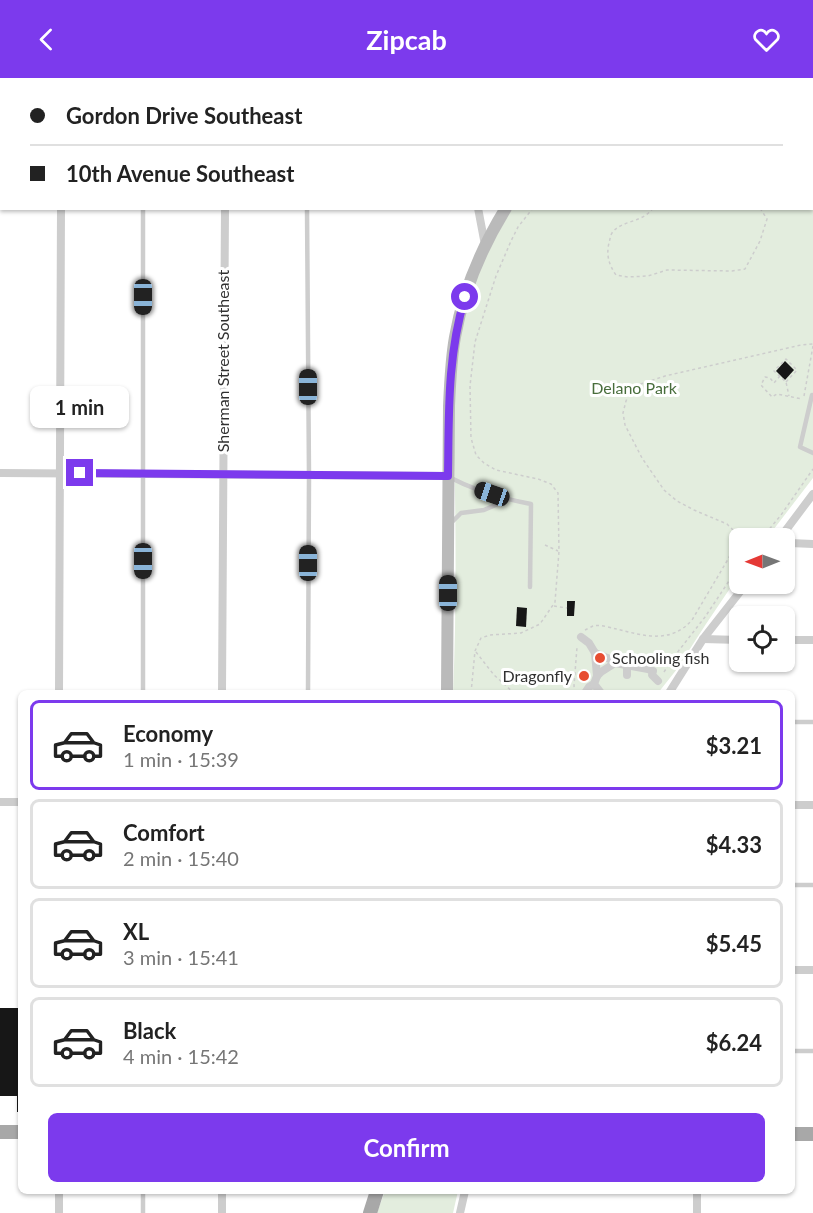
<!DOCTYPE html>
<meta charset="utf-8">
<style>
body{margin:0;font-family:Lato,sans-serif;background:#f6f6f6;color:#222;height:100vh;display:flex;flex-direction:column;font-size:22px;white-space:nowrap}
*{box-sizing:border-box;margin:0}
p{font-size:20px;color:#767676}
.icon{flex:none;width:33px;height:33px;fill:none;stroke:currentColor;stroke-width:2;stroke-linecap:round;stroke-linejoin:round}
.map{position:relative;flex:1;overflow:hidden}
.side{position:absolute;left:18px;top:612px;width:777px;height:504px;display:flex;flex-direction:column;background:#fff;border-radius:9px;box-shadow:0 2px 4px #0004}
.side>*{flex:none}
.top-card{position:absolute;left:0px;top:0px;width:813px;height:132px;box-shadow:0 2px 4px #0004;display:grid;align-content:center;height:132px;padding:0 30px;background:#fff}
.needle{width:39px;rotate:269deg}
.controls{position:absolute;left:729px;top:450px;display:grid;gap:12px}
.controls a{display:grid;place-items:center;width:66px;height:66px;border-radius:9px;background:#fff;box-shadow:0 2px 4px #0004;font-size:30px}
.end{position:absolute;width:27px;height:27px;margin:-14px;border:8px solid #7c3aed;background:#fff;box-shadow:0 0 0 3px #fff}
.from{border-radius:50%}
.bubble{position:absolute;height:42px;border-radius:9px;background:#fff;box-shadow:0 2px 4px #0004;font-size:20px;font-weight:700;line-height:42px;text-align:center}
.car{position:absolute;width:18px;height:36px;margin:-18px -9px;border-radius:8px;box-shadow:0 0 4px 2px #0007;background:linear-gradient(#222 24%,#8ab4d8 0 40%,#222 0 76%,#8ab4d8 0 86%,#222 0)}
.top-card b{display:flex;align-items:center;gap:21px;height:57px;font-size:22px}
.top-card b+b{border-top:2px solid #e0e0e0}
.top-card i{width:15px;height:15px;background:#222}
ul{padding:10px 0 0;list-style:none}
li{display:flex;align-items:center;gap:18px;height:90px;margin:0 12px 9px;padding:0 18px;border:3px solid #e0e0e0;border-radius:9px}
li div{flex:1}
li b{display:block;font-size:22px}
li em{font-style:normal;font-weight:700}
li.on{border-color:#7c3aed}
li>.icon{width:54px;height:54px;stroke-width:1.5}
.button{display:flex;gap:12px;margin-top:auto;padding:12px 30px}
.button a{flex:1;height:69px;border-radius:9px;background:#7c3aed;color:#fff;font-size:24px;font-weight:700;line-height:69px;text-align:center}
header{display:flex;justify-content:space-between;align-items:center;height:78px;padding:0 30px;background:#7c3aed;color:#fff;font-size:27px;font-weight:700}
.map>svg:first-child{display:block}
.green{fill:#e3edde}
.building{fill:#171717}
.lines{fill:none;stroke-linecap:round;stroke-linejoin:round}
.path{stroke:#cdcdcd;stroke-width:1.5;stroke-dasharray:3 3;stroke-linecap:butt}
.lane{stroke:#cdcdcd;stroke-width:4.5}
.street{stroke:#cdcdcd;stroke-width:8}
.secondary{stroke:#bababa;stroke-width:12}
.primary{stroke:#a8a8a8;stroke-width:14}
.route{stroke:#7c3aed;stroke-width:8}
.poi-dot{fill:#e74d32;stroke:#fff;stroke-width:2}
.labels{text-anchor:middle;stroke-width:6;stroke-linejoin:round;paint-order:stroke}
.street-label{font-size:16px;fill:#303030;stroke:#fff}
.park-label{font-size:16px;fill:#486d3c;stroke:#fff}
.poi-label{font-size:16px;fill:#303030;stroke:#fff;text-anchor:start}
</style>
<header><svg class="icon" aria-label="back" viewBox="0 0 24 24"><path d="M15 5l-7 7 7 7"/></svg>Zipcab<svg class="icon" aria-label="heart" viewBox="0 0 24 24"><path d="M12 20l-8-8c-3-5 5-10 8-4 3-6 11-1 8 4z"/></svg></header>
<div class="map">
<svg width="813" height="1135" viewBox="0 0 813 1135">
<rect width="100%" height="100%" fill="#fff"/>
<g class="green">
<path d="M812,71H813V400L767,460H740L739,497L706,546L677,591L658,615H453C456,548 456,481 455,415C454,359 449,301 462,247C471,205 490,167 512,131L812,130Z"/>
<path d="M385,1113H458L453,1135H377Z"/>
</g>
<g class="building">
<path d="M785,283L794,292L785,302L776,293Z"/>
<path d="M567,523H575L574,538H567Z"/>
<path d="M517,529L527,530L526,549L516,548Z"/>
<path d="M0,930H21V1034H17V1018H0Z"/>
</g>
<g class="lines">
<g class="path">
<path d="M812,96L813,97"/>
<path d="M653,130C643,145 621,142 612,155C610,158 610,162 609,165C606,177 609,187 616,197L628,199L648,198L667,192L732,193L745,191L760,163L767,141L760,130"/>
<path d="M780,298L774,305L770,300L765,299L761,307L772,319L777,316L802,321"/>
<path d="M786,304L797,292L786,281L774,293L786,304L789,318"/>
<path d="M804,318L813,268"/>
<path d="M762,460L781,437L813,391"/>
<path d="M545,467L558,473"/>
<path d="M554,528L567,530"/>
<path d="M585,552C585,552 593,548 593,548C601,546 610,550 617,551C644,558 671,566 692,542L727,483L735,468L736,457L733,452L727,446L694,432L677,423L664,412L642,380L625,347L623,335L626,323L630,314L641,306L665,298L801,267L813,266"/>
<path d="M476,574L494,597L514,615"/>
<path d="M664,594L673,580L705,539L727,506L740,483"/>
<path d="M471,615L475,573L481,560L490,557L521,555L540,546L555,524L559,473L558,415L551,406L538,401L496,392L484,385L476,377L471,360L470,308L475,264L496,198L511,163L518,149L533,130"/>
<path d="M575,615L574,608L577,569"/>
</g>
<g class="lane">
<path d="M144,2V0"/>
<path d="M143,130V615"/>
<path d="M307,130L309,398L308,615"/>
<path d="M812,317L800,369L813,375"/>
<path d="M451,400C476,413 504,421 531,426L530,509"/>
<path d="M450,446L461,435L484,432L507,422"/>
<path d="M792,644H813"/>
<path d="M792,807H813"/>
<path d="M792,973H813"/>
<path d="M143,1135V1113"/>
</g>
<g class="street">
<path d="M225,0V2"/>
<path d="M473,0L474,2"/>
<path d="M61,2V0"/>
<path d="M478,130L485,167"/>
<path d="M0,395L448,398"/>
<path d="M780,460L813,416"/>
<path d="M784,461L790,465L813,466"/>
<path d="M581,559L589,565L595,575L612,582L615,585"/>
<path d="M703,561L740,562"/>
<path d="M784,562H813"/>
<path d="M595,575L597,598"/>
<path d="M627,587V597"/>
<path d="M59,615L61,130"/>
<path d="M222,615L225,130"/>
<path d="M585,615L589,609L594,606"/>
<path d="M601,615L594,606L597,598L601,594L615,585L648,591L653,593L652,597L658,603"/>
<path d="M669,615L703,561L746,506"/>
<path d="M0,724H21"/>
<path d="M792,727H813"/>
<path d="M792,892H813"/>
<path d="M59,1113V1135"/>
<path d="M697,1113V1135"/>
<path d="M222,1135V1113"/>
<path d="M460,1135L465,1113"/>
</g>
<g class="secondary">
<path d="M0,63H2"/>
<path d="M812,64H813"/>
<path d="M447,615L449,328C450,305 451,281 455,259C463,213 482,169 506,130"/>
</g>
<g class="primary">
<path d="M0,1054H21"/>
<path d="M792,1056H813"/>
<path d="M370,1135L377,1113"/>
</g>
</g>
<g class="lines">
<path class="route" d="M80,395L448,398C449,336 447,279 465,219"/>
</g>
<g class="poi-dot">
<circle cx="600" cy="580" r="6"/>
<circle cx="584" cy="598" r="6"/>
</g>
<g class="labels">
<g class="street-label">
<text transform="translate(223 283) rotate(-90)" y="6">Sherman Street Southeast</text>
</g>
<g class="park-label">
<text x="634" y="316">Delano Park</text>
</g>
<g class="poi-label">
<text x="612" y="586">Schooling fish</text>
<text x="572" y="604" text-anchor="end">Dragonfly</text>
</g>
</g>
</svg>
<div class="controls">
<a><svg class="needle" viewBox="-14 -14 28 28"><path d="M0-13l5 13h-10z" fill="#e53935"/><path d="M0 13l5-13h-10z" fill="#767676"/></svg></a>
<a><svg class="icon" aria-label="locate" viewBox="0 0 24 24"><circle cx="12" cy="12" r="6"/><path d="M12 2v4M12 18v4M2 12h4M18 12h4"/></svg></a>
</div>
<i class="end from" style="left:465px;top:219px"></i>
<i class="end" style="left:80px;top:395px"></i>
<div class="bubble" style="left:30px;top:308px;width:99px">1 min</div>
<i class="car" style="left:143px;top:219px;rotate:180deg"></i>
<i class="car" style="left:308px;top:309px;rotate:0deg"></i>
<i class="car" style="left:492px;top:416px;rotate:289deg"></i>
<i class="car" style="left:143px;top:483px;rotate:180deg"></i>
<i class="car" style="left:308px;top:485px;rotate:0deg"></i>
<i class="car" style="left:448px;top:515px;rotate:0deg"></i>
<div class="top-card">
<b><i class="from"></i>Gordon Drive Southeast</b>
<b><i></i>10th Avenue Southeast</b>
</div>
<section class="side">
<ul>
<li class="on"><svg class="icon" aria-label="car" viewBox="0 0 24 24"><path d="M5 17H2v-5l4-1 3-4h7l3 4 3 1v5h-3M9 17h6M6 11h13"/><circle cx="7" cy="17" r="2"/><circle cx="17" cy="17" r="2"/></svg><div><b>Economy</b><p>1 min · 15:39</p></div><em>$3.21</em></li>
<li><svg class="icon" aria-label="car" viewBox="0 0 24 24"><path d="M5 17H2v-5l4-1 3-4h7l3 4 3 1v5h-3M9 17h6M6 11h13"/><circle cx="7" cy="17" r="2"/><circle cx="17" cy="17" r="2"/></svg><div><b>Comfort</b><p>2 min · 15:40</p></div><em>$4.33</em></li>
<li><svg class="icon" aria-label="car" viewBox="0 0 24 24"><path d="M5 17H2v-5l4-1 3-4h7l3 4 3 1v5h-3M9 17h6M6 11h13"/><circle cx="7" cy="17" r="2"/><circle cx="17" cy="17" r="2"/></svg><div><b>XL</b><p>3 min · 15:41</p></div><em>$5.45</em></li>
<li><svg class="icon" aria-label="car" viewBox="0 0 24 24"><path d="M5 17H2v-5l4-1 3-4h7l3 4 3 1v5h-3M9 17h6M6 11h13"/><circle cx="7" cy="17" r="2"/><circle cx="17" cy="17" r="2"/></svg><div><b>Black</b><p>4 min · 15:42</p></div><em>$6.24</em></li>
</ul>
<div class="button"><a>Confirm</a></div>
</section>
</div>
